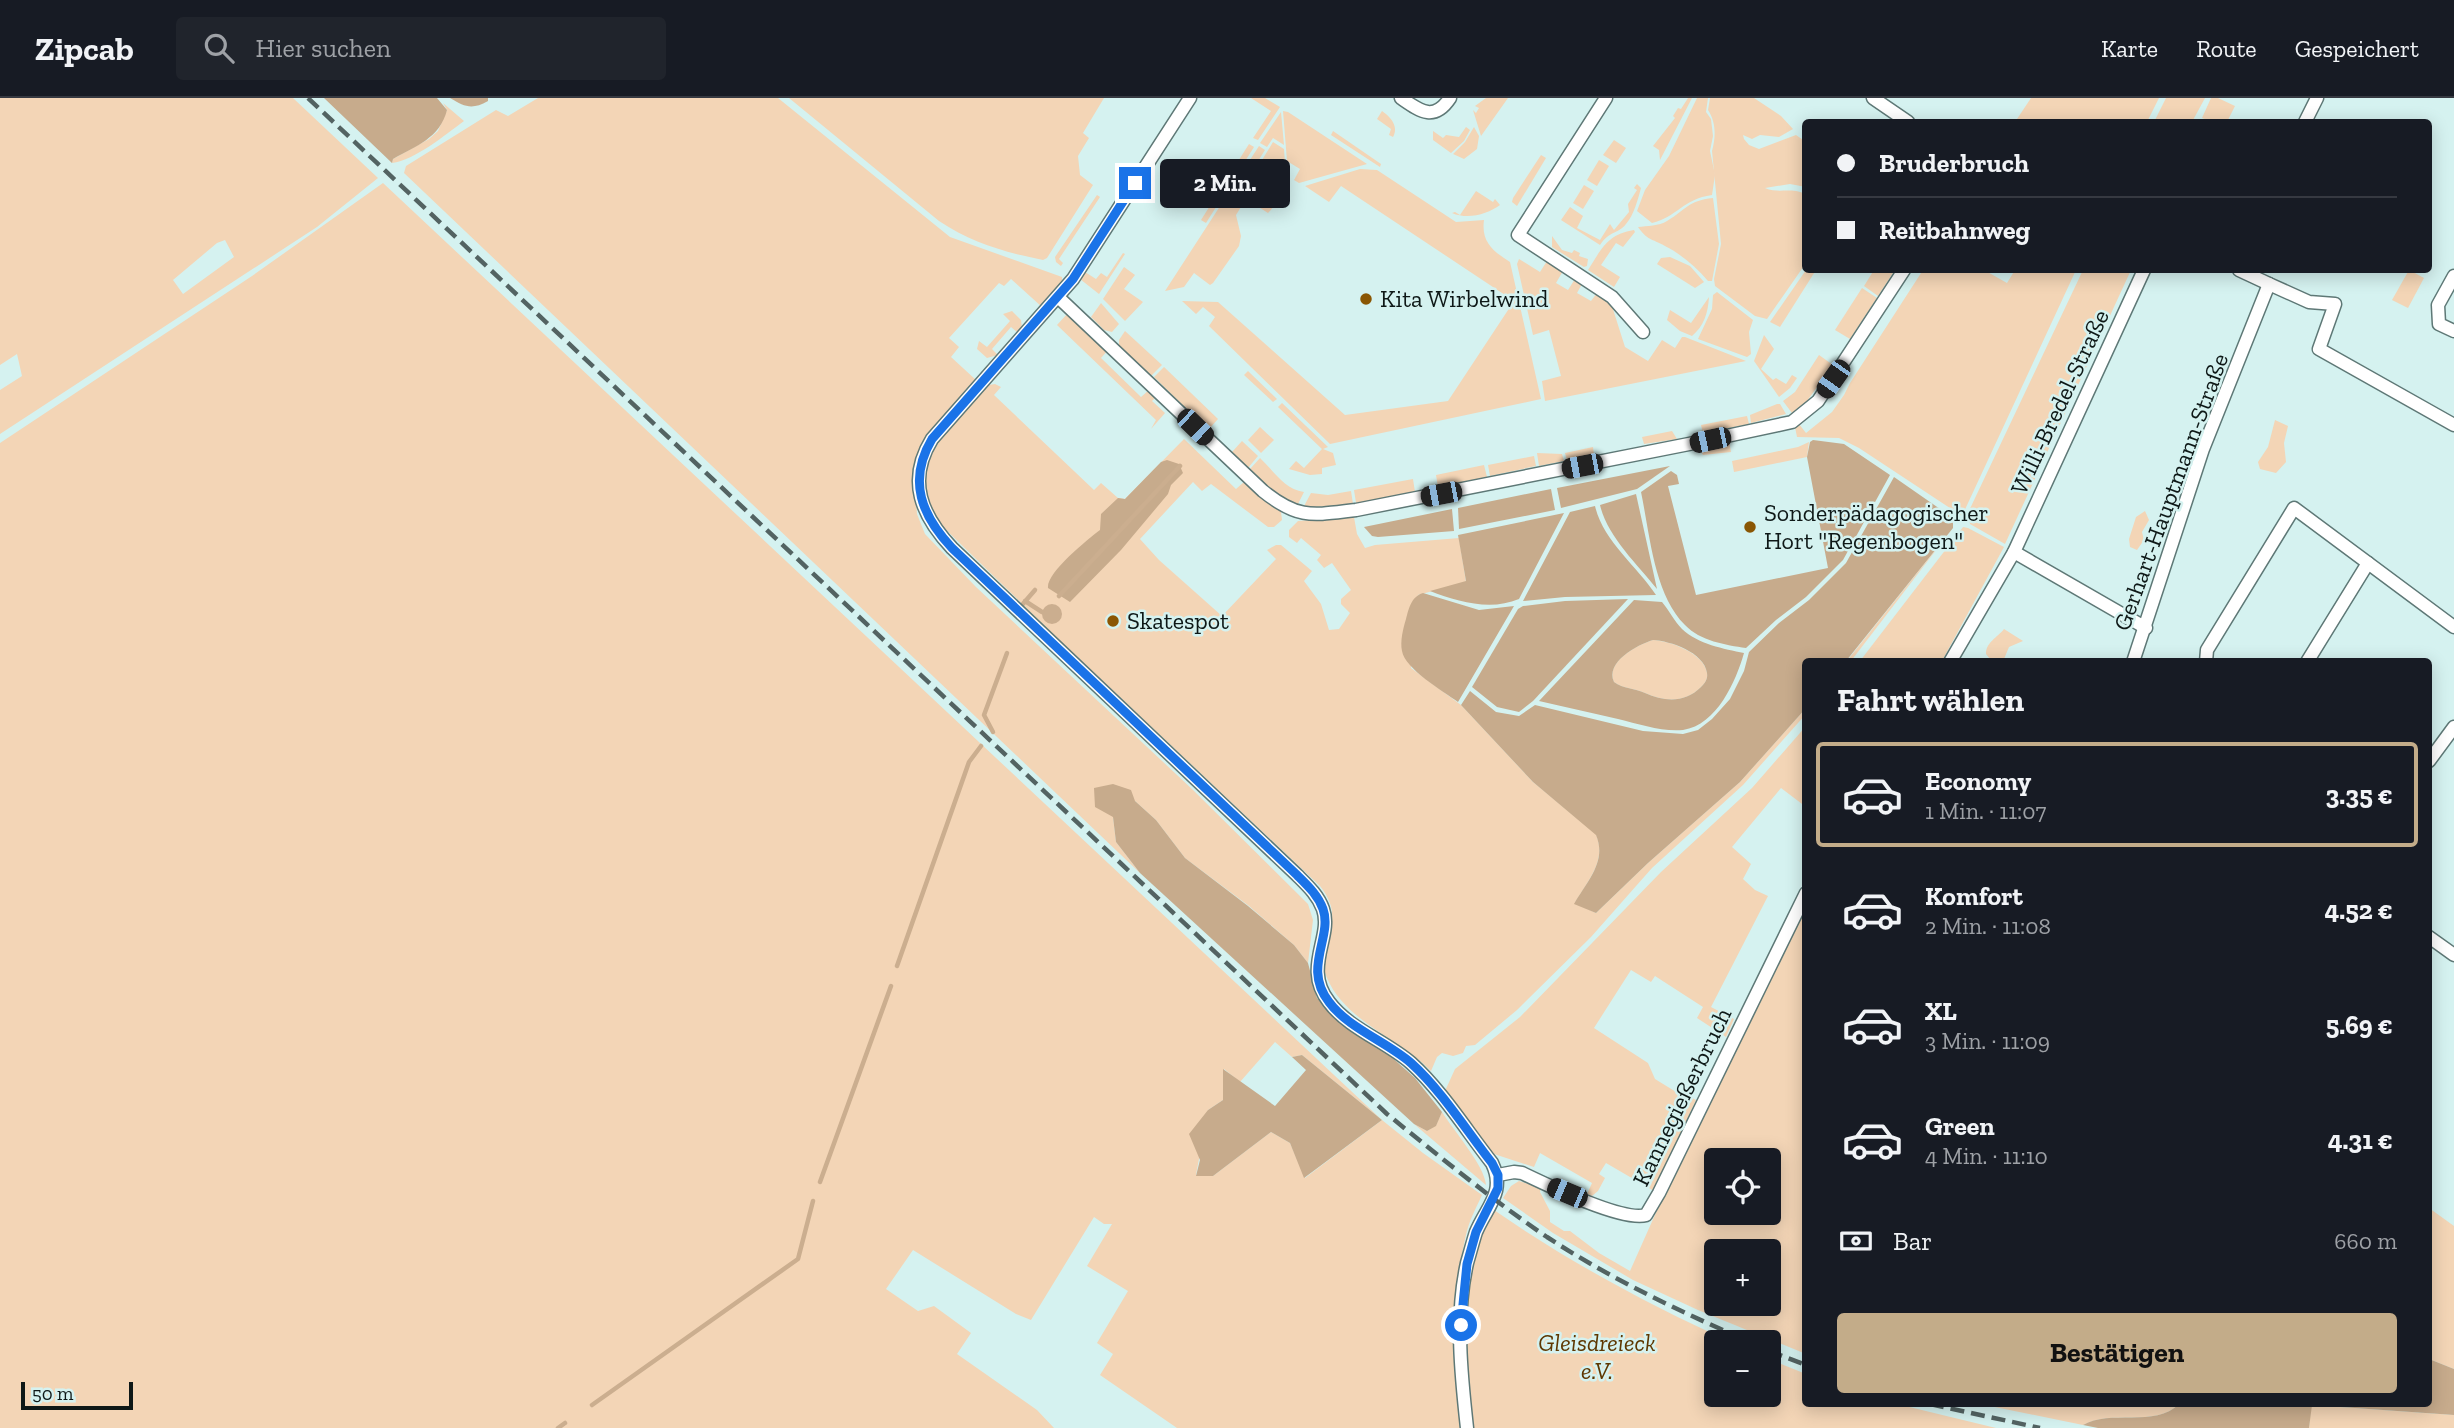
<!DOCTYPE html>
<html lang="de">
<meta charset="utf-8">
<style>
body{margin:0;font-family:"Zilla Slab",serif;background:#20242c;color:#f1f3f6;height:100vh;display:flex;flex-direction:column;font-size:26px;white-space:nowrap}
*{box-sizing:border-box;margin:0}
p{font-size:23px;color:#9ea1a6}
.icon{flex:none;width:38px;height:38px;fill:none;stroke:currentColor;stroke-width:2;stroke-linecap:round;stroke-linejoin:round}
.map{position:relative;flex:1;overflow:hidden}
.side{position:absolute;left:1802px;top:560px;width:630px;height:749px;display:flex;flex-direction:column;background:#171b24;border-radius:7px;box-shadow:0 4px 18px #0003}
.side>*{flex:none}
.top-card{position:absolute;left:1802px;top:21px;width:630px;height:154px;border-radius:7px;box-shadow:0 4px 18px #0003;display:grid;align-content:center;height:154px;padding:0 35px;background:#171b24}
.controls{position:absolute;left:1704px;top:1050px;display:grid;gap:14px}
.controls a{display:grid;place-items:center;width:77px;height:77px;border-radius:7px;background:#171b24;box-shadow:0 4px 18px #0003;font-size:35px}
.scale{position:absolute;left:21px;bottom:18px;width:112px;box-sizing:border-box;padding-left:7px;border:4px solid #0e1817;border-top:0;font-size:19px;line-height:24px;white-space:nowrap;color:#0e1817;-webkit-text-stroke:5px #d5f2f0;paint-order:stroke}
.end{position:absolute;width:32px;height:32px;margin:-16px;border:9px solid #1a73e8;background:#fff;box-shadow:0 0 0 4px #fff}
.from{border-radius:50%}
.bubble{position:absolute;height:49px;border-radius:7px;background:#171b24;box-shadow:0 4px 18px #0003;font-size:23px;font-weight:800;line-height:49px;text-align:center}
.car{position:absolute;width:21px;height:42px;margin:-21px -10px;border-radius:9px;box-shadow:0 0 5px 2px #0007;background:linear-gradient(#222 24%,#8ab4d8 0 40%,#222 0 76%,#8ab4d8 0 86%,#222 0)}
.top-card b{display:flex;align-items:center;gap:24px;height:66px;font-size:26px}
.top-card b+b{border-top:2px solid #363941}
.top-card i{width:18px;height:18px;background:#f1f3f6}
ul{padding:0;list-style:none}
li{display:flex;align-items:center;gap:21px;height:105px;margin:0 14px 10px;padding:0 21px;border:4px solid transparent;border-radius:7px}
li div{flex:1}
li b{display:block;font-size:26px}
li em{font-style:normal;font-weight:800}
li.current{border-color:#c3ac89}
li>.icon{width:63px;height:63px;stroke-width:1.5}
h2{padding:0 35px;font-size:32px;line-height:84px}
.pay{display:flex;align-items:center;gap:18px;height:77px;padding:0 35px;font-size:26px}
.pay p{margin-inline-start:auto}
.primary-button{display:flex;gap:14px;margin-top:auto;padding:14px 35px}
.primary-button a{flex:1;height:80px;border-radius:7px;background:#c3ac89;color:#111;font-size:28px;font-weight:800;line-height:80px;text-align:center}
header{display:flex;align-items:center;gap:42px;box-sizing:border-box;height:98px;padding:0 35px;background:#171b24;border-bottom:2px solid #363941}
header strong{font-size:33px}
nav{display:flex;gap:38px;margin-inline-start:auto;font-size:24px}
.search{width:490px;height:63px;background:#20242c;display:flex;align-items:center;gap:18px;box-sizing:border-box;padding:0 24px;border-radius:7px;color:#9ea1a6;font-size:26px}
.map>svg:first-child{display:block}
.green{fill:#f3d5b6;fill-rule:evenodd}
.forest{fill:#c7ab8c;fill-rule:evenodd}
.water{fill:#cbae8f}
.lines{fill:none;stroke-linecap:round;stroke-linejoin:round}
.stream{stroke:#cbae8f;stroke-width:4.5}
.street-casing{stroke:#5e7876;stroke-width:15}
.street{stroke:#fff;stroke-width:12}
.rail{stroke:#536362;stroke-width:4.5;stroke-dasharray:14 7;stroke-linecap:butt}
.route{stroke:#1a73e8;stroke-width:9}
.poi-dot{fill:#8a5603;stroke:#d5f2f0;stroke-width:2.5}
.labels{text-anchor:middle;stroke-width:5;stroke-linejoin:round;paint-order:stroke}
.poi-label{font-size:24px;fill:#0e1817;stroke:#d5f2f0;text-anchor:start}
.street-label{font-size:24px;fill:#0e1817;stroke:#d5f2f0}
.park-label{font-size:24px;font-style:italic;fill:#5e3700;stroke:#d5f2f0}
</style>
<header>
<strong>Zipcab</strong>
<div class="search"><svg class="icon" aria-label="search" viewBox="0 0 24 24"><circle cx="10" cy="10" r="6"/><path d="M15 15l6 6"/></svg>Hier suchen</div>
<nav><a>Karte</a><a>Route</a><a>Gespeichert</a></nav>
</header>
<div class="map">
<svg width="2454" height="1330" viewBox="0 0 2454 1330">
<rect width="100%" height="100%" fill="#d5f2f0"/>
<g class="green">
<path d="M0,0H293L378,80L317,129L0,336V292L22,278L17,256L0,267ZM225,142L234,159L183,196L173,182L217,145Z"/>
<path d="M538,0H778L950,139L1062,179V184L1042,209L1011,181L1004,188L999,185L949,240L959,249L951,259L976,282L928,337L917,358L914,374L917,416L925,436L976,489L1192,691L1308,806L1313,822L1308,865L1294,847L1249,808L1185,760L1156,722L1135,703L1113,719L1116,744L1140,775L404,75L406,68L496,12L508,18Z"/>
<path d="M789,0H1104L1083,35L1089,40L1078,58L1080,77L1093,87L1047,160L1043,162C1004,154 972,145 939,123Z"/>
<path d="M1251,0H1265L1280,9L1258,42L1253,40L1271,13Z"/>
<path d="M1486,0H1508L1481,38L1473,12L1476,15L1479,10L1475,8Z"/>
<path d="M1688,0H1692L1660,62L1659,52L1653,48L1675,20L1673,18L1678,10L1681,11Z"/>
<path d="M1697,0H1708L1706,14L1711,21L1713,38L1710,53L1715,77L1712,97C1683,101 1677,119 1652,125L1637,113L1645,92L1669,58Z"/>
<path d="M1710,0H1754L1781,18L1793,31L1779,39L1760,37L1752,41L1743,37L1744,41L1749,47L1759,51L1796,37L1806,44V89L1790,86L1765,90C1779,96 1789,89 1806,96V165L1767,221L1755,218L1715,188L1714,181L1721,146L1712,53C1716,39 1716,24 1708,12Z"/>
<path d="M2031,0H2159L2147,24H2015Z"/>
<path d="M2166,0H2205L2192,24H2154Z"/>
<path d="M2211,0H2218L2235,8L2227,24H2213L2202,20Z"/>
<path d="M443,5L464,23C445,37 415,62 392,65L393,61L429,41L438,33L447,12Z"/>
<path d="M1283,13L1288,14L1367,66L1299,85L1294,82L1300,71L1287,63Z"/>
<path d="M1382,13C1391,19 1399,29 1393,39L1389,37L1391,31L1377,21Z"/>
<path d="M1281,14L1284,47L1273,40L1267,49L1260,45Z"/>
<path d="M1466,29L1470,32L1464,43L1451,55L1433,42V33L1443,40L1446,37L1459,39Z"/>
<path d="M1474,29L1479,38L1477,51L1464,61L1453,56L1465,44Z"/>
<path d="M1333,33L1381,66L1380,69L1331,37Z"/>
<path d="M1614,42L1626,50L1616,65L1603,57Z"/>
<path d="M1273,44L1284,51L1285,65L1279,73L1273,70L1265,82L1254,75Z"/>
<path d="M1249,46L1254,49L1206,125L1201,122Z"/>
<path d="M1259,48L1265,52L1250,76L1266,86L1273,75L1288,84L1279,103L1268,115L1246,101L1236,117L1241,138L1239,148L1213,185L1210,187L1194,175L1184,189L1165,193Z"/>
<path d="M1541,57L1546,60L1517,108L1512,104L1513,100Z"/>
<path d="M1599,62L1609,68L1597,88L1587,82Z"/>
<path d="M1360,71L1377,72L1456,124L1484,122C1481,144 1493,153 1510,164L1541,301L1330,346L1209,228L1215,219L1203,209L1196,216L1182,203L1218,204L1345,317L1448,303L1514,203L1341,88L1329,104L1305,88Z"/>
<path d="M383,85L1382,1022L1423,1055L1482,1097C1476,1110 1469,1123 1466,1137C1451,1201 1455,1265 1462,1330H1177L1100,1277L1113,1256L1097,1245L1128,1193L1087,1168L1112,1126H1104L1094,1119L1031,1222L1016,1216L913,1152L886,1191L918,1213L934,1208L971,1235L957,1256L1037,1312L1054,1330H0V345L252,178ZM1275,944L1292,959L1302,957L1382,1022L1305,1080L1290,1045L1271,1034L1213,1078L1196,1077L1208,1012L1223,1002L1224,971L1240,984Z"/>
<path d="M1637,86L1641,90C1638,101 1634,117 1626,126C1617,137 1610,132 1600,147L1561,122L1570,109L1583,118L1577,130L1600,142L1610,126L1614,132L1629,114L1628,106L1637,92L1634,90Z"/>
<path d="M1584,87L1594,93L1583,111L1573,105Z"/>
<path d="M1476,93L1493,104L1495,101L1500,107C1488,116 1468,122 1452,115L1455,114L1460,117Z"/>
<path d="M1097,97L1100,99L1059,161L1063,165L1061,168L1056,164L1055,159Z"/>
<path d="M1713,100L1719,146L1712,183H1708C1696,169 1681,156 1665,148C1651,140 1648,143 1638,129C1647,128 1659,128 1667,123C1687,111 1687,103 1713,100Z"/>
<path d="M1634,132L1635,134L1623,149L1616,145L1601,167L1620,179L1614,189L1588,172C1601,152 1607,136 1634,132Z"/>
<path d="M1552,138L1562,152L1572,155L1574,152L1580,155L1579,158L1588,161L1587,168L1584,169L1552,149Z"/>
<path d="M1123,155L1125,156L1099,196L1080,181L1085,174L1096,181L1101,175L1107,179Z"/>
<path d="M1670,159L1690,168L1704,184L1695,190L1657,166L1661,160Z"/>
<path d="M1519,161L1540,174L1547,163L1563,173L1556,185L1568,192L1575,181L1582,186L1577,195L1591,203L1597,195L1611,205L1625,249L1648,263L1662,242L1675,250L1682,239H1685L1746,263L1545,303L1542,283L1561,278L1549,232L1533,237L1517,166Z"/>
<path d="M1124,169L1135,177L1124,191L1143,204L1125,223L1103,201Z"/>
<path d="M1806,172H1816L1780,229L1770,224Z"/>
<path d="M1874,172H1895L1878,198L1864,188Z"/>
<path d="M1923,172H1984L2007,185L2015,172H2076L1962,418L1859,350L1839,340L1797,339L1795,329L1799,326L1806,335L1832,314L1844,297L1850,285Z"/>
<path d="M2083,172H2131L2005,446L1970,426L1967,417Z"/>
<path d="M2409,172L2424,180L2408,210L2392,202Z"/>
<path d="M1862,190L1877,200L1850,241L1835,232Z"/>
<path d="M1717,194L1753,222L1749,234L1751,256L1747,259L1698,241L1712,211L1713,197Z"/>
<path d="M1709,199C1708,215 1704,228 1692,238L1680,233L1667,222L1670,212L1691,225Z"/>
<path d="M1101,205L1119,226L1112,234L1104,232L1091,219Z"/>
<path d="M1012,213L1021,222L1022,230L1018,235L1011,229L992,251L998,257L987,260L977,251L979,243L987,249L1010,223L1003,216Z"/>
<path d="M1068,215L1108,252L1101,260L1141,299L1149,292L1156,299L1152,303L1165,315L1151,331L1156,322L1057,227Z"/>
<path d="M1125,233L1162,267L1151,278L1119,248V242Z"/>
<path d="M1764,237L1774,251L1761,271L1773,282L1776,280L1786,286L1792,277L1797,280L1790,290L1779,299L1754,263Z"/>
<path d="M1819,257L1833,267L1807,303L1792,315L1783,303L1795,294Z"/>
<path d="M1164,269L1218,321L1208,332L1154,279Z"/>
<path d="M1248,273L1277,301L1273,304L1244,277Z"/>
<path d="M995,286L1001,289L994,297L1094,392L1101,385L1118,400L1125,401L1184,341L1236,391L1244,384L1281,414L1282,422L1274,429H1268L1211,386L1202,393L1193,384L1140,441L1159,462L1222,518L1276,461L1267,452L1276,447H1281L1312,473L1304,483L1321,506L1329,532L1339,531L1350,515L1341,506V501L1351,492L1332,465L1324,470L1317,462L1321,457L1301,440L1297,445L1289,439V432L1298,423L1354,419L1357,436L1365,450L1375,447L1459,440L1466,484L1418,497L1411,570L1461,607L1533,684L1596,736C1607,763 1588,782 1575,805L1596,815L1648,765L1740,684L1806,610V616L1743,687L1652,770L1591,839L1517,912L1475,947L1466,948L1463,955L1453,958L1442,955L1437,959L1431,973C1399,940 1346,924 1327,880C1311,841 1351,827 1320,788L1051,534L937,423C923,394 920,373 937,344L989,287Z"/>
<path d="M1282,305L1328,349L1323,351L1333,355L1336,367L1322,370V376L1310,377L1289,371L1296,363L1304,370L1322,351L1278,309Z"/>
<path d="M1777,306H1780L1786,316L1751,325L1750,317Z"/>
<path d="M1747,318L1749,326L1703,335L1701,327Z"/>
<path d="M2275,322L2288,328L2284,345L2286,364L2276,375L2260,371L2258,364L2268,349Z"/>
<path d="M1260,329L1274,342L1261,355L1248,342Z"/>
<path d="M1672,333L1677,341L1644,346L1642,339Z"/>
<path d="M1242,343L1258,358L1248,370L1232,354Z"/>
<path d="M1729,343L1731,354L1703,357L1700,351L1705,347Z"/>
<path d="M1809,344L1807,359L1734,374L1732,363L1798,349Z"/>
<path d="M1593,349L1594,357L1567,362L1565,355Z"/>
<path d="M1537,355L1562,356L1564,363L1539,368Z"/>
<path d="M1534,358L1536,368L1490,378L1488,367Z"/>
<path d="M1260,360C1274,373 1284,391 1304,394L1297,408L1279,399L1250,371Z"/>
<path d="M1484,367L1487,379L1438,389L1436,377Z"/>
<path d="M1413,381L1415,394L1356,405L1354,392Z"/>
<path d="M1351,393L1353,406L1303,410L1311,395L1328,397Z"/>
<path d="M2145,413L2149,422L2142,434L2144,442L2137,452L2130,449L2129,441L2136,419Z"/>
<path d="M1963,429L1968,430L2004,449L1942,563H1860Z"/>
<path d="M1953,430L1851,563L1846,564Z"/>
<path d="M2004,531L2023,543L2009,549L2004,561L1997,563L1990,561L1986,556C1986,544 1997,540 2004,531Z"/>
<path d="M1653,542C1670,543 1704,555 1707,575C1708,581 1705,585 1701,589C1685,605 1665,604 1645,595C1635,590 1623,591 1614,584C1605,564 1637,547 1653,542Z"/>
<path d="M1806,628V709L1781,690L1732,749L1751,766L1743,781L1755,792L1768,798L1711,909L1734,921L1726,939L1697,920L1703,909L1655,878L1651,884L1631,872L1594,930L1648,965L1655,981L1681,997L1683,995L1696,1002L1654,1093L1606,1065L1599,1076L1605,1080L1598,1093L1592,1098L1587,1096L1592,1085L1540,1055L1534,1069L1494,1056L1487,1050L1445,993L1455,971L1520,919L1661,774L1752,690Z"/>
<path d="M1806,804V1256L1698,1212L1633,1182L1553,1135L1503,1100L1511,1088L1519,1083L1541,1090L1540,1094L1550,1113V1124L1564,1133H1570L1599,1155L1630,1173L1666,1092ZM1717,1062H1769V1115H1717ZM1717,1153H1769V1206H1717Z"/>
<path d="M1442,1014C1453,1032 1485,1068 1486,1087L1414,1026L1427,1033L1436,1027Z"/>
<path d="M2429,1110L2454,1128V1271L2429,1261Z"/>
<path d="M1494,1112C1569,1164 1649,1207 1731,1244H1717V1297H1769V1261L1806,1276V1306H1897L1996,1330H1472C1467,1270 1458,1193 1481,1136C1484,1128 1490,1120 1494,1112Z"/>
<path d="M1980,1306H2179C2155,1330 2111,1311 2083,1327Z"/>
<path d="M2311,1307L2454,1317V1330H2309Z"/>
</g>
<g class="forest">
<path d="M324,0H437L447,12C440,40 416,48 393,61L392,65Z"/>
<path d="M450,0H488V3C472,12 465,9 450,0Z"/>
<path d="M1813,342L1844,346L1890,377L1843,462L1806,499L1776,522L1746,550C1726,547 1700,543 1685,527C1654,496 1650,437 1641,394L1671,373L1677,377L1679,386L1668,388L1696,497L1828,470L1807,359L1810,344Z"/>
<path d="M1167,362L1179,366L1183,375L1171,387L1168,396L1121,452L1070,504L1048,490C1046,475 1087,442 1100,432L1101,416L1118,400L1125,401L1161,364Z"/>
<path d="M1670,368L1637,391L1561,410L1557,390Z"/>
<path d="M1894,379L1953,420V430L1846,563L1806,564V610L1740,684L1648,765L1596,815L1574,806C1588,782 1607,763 1596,737L1533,684L1461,607L1470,593L1496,614L1519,618L1535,607L1643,633L1683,636L1698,632L1712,621L1730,601L1744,573L1749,554L1779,525L1809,502L1846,465Z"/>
<path d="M1551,391L1555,412L1459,431L1458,410Z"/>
<path d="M1636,396L1657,491C1637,466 1607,438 1600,407Z"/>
<path d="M1595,408C1603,443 1637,468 1656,497L1565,499L1523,503L1570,414Z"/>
<path d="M1452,411L1454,433L1378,439L1372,438L1364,429Z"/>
<path d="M1564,415L1519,501C1491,513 1458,504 1430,493L1466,483L1458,437Z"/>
<path d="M1423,495L1479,512L1514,508L1458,604C1443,593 1405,571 1402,553C1400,543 1403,531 1406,521C1409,510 1411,499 1423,495Z"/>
<path d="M1628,501L1533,603L1519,614L1497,609L1472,589L1518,511L1523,508L1565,503Z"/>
<path d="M1634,502L1662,504C1669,512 1674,523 1682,531C1698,546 1724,551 1744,555C1736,583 1717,627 1683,632C1662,634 1639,626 1618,621C1592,615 1565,609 1539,603ZM1653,542C1670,543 1704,554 1707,575C1708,581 1705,585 1701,589C1685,605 1665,604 1645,595C1635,590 1623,591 1614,584C1605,564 1637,547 1653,542Z"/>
<path d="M1113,686L1131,692L1135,703L1156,722L1185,760L1248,808L1294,847L1308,865L1317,900L1339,922L1387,955L1415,980L1442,1014L1436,1028L1427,1033L1414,1026L1140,775L1116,744L1113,719L1095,709L1094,690Z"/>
<path d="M1302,957L1382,1022L1304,1080L1290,1045L1271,1034L1213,1078H1196L1200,1062L1189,1036L1208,1012L1223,1002V971L1275,1008L1306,972L1292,959Z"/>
<path d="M2429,1261L2454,1271V1317L2312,1307L2309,1330H2098L2083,1327C2110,1311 2155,1330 2179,1306H2429Z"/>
</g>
<circle class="water" cx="1052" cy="516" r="10"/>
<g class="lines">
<g class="stream">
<path d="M1059,498L1180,368"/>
<path d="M1025,503L1042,514"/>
<path d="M1022,507L1035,492"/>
<path d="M993,634L984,617L1007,555"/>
<path d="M897,868L969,664L981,648"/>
<path d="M820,1084L891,888"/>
<path d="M592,1307L798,1161L813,1103"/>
<path d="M558,1330L565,1325"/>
</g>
<g class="street-casing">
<g id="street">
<path d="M1190,0L1073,181L932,341C906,383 922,418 952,450L1297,777C1307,787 1318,797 1323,811C1333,839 1302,870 1329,904C1348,930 1387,944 1411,965C1442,993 1466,1032 1492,1065C1506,1094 1487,1108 1476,1134C1473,1143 1470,1155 1467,1165C1455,1219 1461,1276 1467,1330"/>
<path d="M1401,0C1420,13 1434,24 1450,0"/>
<path d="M1606,0L1518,137L1612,199L1643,234"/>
<path d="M1873,0L1908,24"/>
<path d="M2305,24L2317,0"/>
<path d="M2239,172L2269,186"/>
<path d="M2454,178L2438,207L2439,226L2454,233"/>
<path d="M1058,199L1263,393C1299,422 1313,417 1356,412L1689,346L1792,324L1818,303L1904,172"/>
<path d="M2014,454L2146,530"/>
<path d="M1950,564L2014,454L2144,172"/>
<path d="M2133,564L2203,351L2269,186L2309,204L2335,206L2319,251L2454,327"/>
<path d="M2206,564L2207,552L2294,410L2454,529"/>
<path d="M2307,564L2368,465"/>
<path d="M2429,663L2454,629"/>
<path d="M2429,839L2454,857"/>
<path d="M1498,1077L1514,1074L1522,1075C1545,1086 1623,1124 1646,1117L1659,1095L1806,795"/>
</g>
</g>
<use href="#street" class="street"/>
<g class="rail">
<path d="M308,0L1387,1016C1439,1058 1491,1101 1547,1139C1611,1181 1681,1214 1750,1244"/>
<path d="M1769,1253L1806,1267"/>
<path d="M1930,1306L2040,1330"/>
</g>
</g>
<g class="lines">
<path class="route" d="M1135,85L1073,181L932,341C907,383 922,418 952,450L1297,777C1307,787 1318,797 1323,811C1333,839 1302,870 1329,904C1348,930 1387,944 1411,965C1442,993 1466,1032 1492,1065L1498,1077V1090L1476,1134L1467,1166L1461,1227"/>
</g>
<g class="poi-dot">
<circle cx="1366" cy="201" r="7"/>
<circle cx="1750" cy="429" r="7"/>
<circle cx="1113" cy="523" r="7"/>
</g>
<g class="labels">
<g class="poi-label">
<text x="1380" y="209">Kita Wirbelwind</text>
<text x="1764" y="423">Sonderpädagogischer<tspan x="1764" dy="28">Hort "Regenbogen"</tspan></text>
<text x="1127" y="531">Skatespot</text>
</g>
<g class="street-label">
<text transform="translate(2060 304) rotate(-65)" y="8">Willi-Bredel-Straße</text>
<text transform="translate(2171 394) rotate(-70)" y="8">Gerhart-Hauptmann-Straße</text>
<text transform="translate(1682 999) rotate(-64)" y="8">Kannegießerbruch</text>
</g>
<g class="park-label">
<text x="1597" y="1253">Gleisdreieck<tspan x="1597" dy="28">e.V.</tspan></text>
</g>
</g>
</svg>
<div class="controls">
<a><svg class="icon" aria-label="locate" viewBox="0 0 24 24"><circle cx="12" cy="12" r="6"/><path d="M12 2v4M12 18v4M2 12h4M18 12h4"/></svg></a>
<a>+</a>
<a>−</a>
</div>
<div class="scale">50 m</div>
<i class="end from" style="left:1461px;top:1227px"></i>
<i class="end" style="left:1135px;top:85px"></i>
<div class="bubble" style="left:1160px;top:61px;width:130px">2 Min.</div>
<i class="car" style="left:1833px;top:281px;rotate:215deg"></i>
<i class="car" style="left:1195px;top:329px;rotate:134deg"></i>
<i class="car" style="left:1710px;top:342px;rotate:258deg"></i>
<i class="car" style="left:1582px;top:368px;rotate:259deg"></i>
<i class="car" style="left:1441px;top:396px;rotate:259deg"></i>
<i class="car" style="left:1567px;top:1095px;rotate:293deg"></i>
<div class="top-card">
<b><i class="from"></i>Bruderbruch</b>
<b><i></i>Reitbahnweg</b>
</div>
<section class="side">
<h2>Fahrt wählen</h2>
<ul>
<li class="current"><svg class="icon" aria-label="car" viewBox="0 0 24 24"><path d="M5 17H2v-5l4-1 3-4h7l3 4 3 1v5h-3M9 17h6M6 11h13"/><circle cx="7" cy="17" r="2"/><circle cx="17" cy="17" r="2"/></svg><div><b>Economy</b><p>1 Min. · 11:07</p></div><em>3.35 €</em></li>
<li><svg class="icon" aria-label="car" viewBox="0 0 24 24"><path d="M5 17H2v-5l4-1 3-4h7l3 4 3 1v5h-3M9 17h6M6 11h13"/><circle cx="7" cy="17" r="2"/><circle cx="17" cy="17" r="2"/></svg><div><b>Komfort</b><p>2 Min. · 11:08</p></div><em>4.52 €</em></li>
<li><svg class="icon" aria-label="car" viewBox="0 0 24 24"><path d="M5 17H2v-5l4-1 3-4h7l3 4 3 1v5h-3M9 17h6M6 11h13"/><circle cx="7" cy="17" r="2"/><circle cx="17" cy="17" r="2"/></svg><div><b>XL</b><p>3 Min. · 11:09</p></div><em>5.69 €</em></li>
<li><svg class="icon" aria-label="car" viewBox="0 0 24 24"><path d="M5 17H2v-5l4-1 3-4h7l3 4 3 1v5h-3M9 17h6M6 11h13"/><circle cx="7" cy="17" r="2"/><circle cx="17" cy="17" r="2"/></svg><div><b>Green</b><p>4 Min. · 11:10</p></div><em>4.31 €</em></li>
</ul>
<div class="pay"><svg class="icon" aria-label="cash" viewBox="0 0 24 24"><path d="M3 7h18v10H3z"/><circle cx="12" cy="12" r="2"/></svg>Bar<p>660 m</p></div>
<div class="primary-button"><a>Bestätigen</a></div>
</section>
</div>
